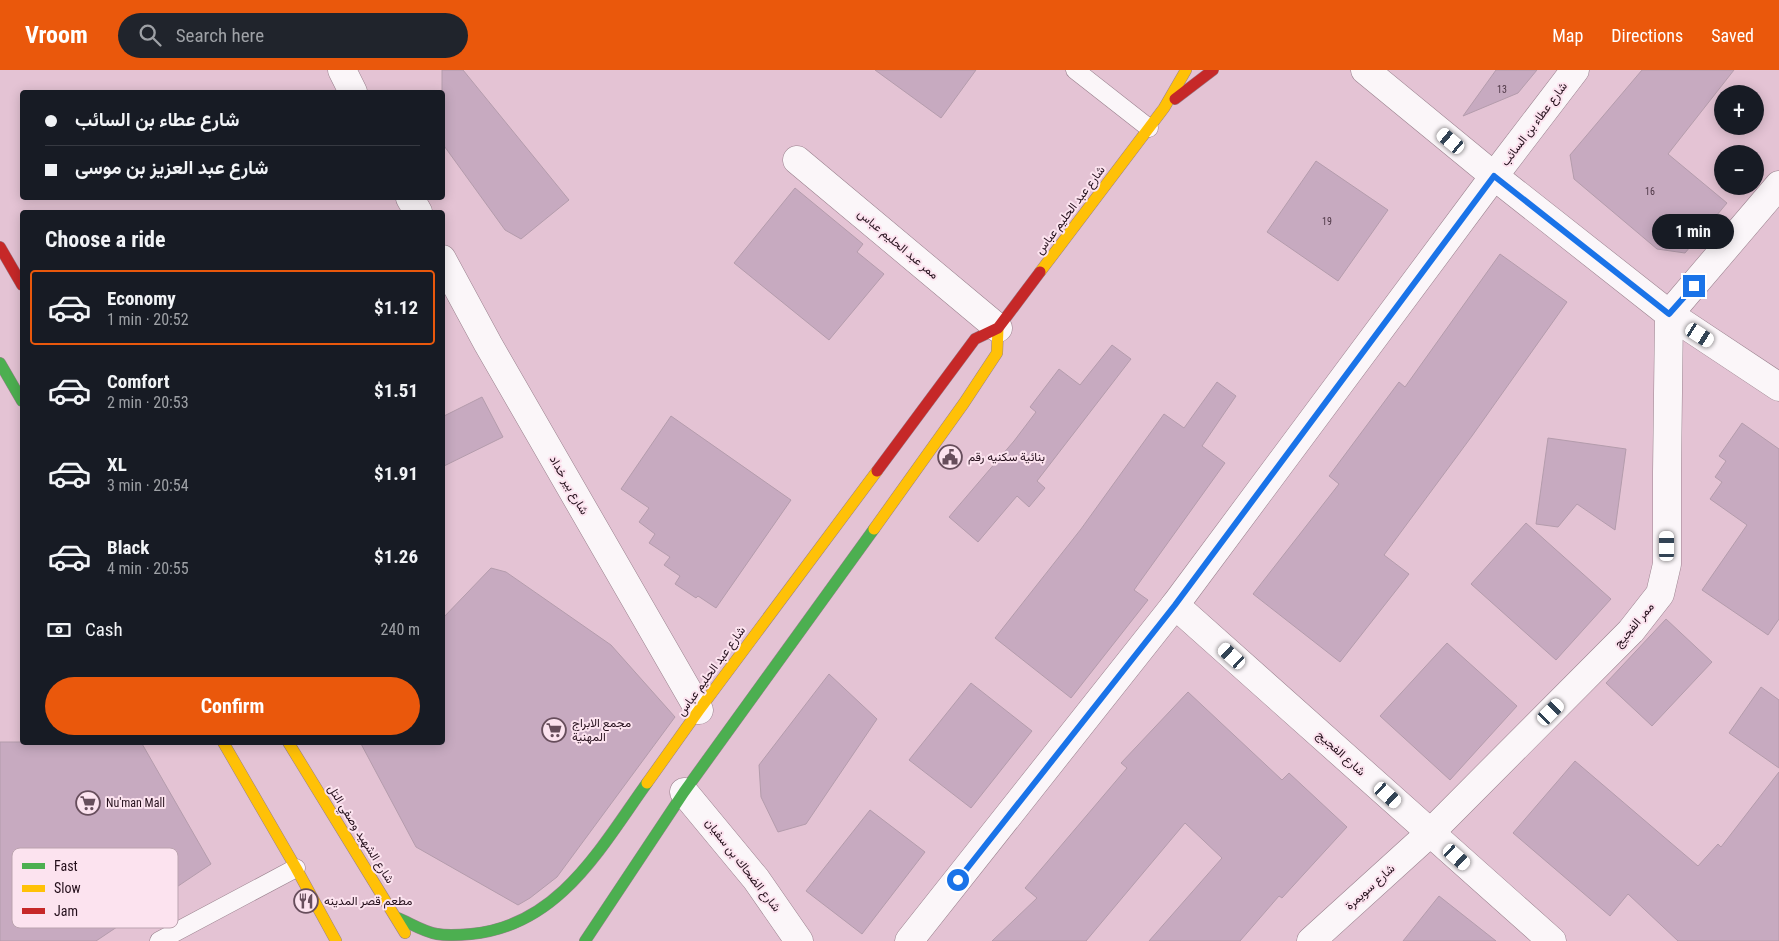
<!DOCTYPE html>
<meta charset="utf-8">
<style>
body{margin:0;font-family:"Roboto Condensed",Vazirmatn,sans-serif;background:#20242c;color:#f1f3f6;height:100vh;display:flex;flex-direction:column;font-size:19px;white-space:nowrap}
*{box-sizing:border-box;margin:0}
p{font-size:16px;color:#9ea1a6}
.icon{flex:none;width:28px;height:28px;fill:none;stroke:currentColor;stroke-width:2;stroke-linecap:round;stroke-linejoin:round}
.map{position:relative;flex:1;overflow:hidden}
.details{position:absolute;left:20px;top:140px;width:425px;height:535px;display:flex;flex-direction:column;background:#171b24;border-radius:5px;box-shadow:0 2px 12px #0003}
.details>*{flex:none}
.top-card{position:absolute;left:20px;top:20px;width:425px;height:110px;border-radius:5px;box-shadow:0 2px 12px #0003;display:grid;align-content:center;height:110px;padding:0 25px;background:#171b24}
.fabs{position:absolute;left:1714px;top:15px;display:grid;gap:10px}
.fabs a{display:grid;place-items:center;width:50px;height:50px;border-radius:50%;background:#171b24;box-shadow:0 2px 12px #0003;font-size:25px}
.end{position:absolute;width:22px;height:22px;margin:-11px;border:6px solid #1a73e8;background:#fff;box-shadow:0 0 0 2px #fff}
.from{border-radius:50%}
.bubble{position:absolute;height:35px;border-radius:18px;background:#171b24;box-shadow:0 2px 12px #0003;font-size:16px;font-weight:700;line-height:35px;text-align:center}
.car{position:absolute;width:15px;height:30px;margin:-15px -8px;border-radius:6px;box-shadow:0 0 4px 1px #0007;background:linear-gradient(#fff 24%,#345 0 40%,#fff 0 76%,#345 0 86%,#fff 0)}
.top-card b{display:flex;align-items:center;gap:18px;height:48px;font-size:19px}
.top-card b+b{border-top:1px solid #363941}
.top-card i{width:12px;height:12px;background:#f1f3f6}
ul{padding:0;list-style:none}
li{display:flex;align-items:center;gap:15px;height:75px;margin:0 10px 8px;padding:0 15px;border:2px solid transparent;border-radius:5px}
li div{flex:1}
li b{display:block;font-size:19px}
li em{font-style:normal;font-weight:700}
li.on{border-color:#ea580c}
li>.icon{width:45px;height:45px;stroke-width:1.5}
h2{padding:0 25px;font-size:22px;line-height:60px}
.pay{display:flex;align-items:center;gap:12px;height:55px;padding:0 25px;font-size:19px}
.pay p{margin-inline-start:auto}
.button{display:flex;gap:10px;margin-top:auto;padding:10px 25px}
.button a{flex:1;height:58px;border-radius:30px;background:#ea580c;color:#fff;font-size:20px;font-weight:700;line-height:58px;text-align:center}
header{display:flex;align-items:center;gap:30px;box-sizing:border-box;height:70px;padding:0 25px;background:#ea580c;color:#fff}
header strong{font-size:24px}
nav{display:flex;gap:28px;margin-inline-start:auto;font-size:18px}
.search{width:350px;height:45px;background:#20242c;display:flex;align-items:center;gap:12px;box-sizing:border-box;padding:0 18px;border-radius:28px;color:#9ea1a6;font-size:19px}
.map>svg:first-child{display:block}
.building{fill:#c7aac0;stroke:#b49cac}
.lines{fill:none;stroke-linecap:round;stroke-linejoin:round}
.lane-casing{stroke:#99808d;stroke-width:19}
.street-casing{stroke:#99808d;stroke-width:29}
.fast-casing{stroke:#99808d;stroke-width:12}
.slow-casing{stroke:#99808d;stroke-width:12}
.jam-casing{stroke:#99808d;stroke-width:12}
.lane{stroke:#fbf6f9;stroke-width:18}
.street{stroke:#fbf6f9;stroke-width:28}
.fast{stroke:#4caf50;stroke-width:11}
.slow{stroke:#ffc107;stroke-width:11}
.jam{stroke:#c62828;stroke-width:11}
.route{stroke:#1a73e8;stroke-width:6}
.labels{text-anchor:middle;stroke-width:4;stroke-linejoin:round;paint-order:stroke}
.number-label{font-size:10px;fill:#4d3644}
.street-label{font-size:12px;fill:#240f1b;stroke:#fce3ef}
.poi-label{font-size:12px;fill:#240f1b;stroke:#fce3ef;text-anchor:start}
.key{fill:#fce3ef;stroke:#bba3af;stroke-width:1}
.key-label{font-size:14px;fill:#240f1b}
</style>
<header>
<strong>Vroom</strong>
<div class="search"><svg class="icon" aria-label="search" viewBox="0 0 24 24"><circle cx="10" cy="10" r="6"/><path d="M15 15l6 6"/></svg>Search here</div>
<nav><a>Map</a><a>Directions</a><a>Saved</a></nav>
</header>
<div class="map">
<svg width="1779" height="871" viewBox="0 0 1779 871">
<rect width="100%" height="100%" fill="#e4c3d4"/>
<g class="building">
<path d="M442,0H463L569,130L521,169L505,160L442,73Z"/>
<path d="M875,0H976L941,48Z"/>
<path d="M1496,0H1537L1518,23L1463,46Z"/>
<path d="M1642,0H1734L1668,84L1727,133L1685,183L1657,179L1574,109L1570,85Z"/>
<path d="M1316,91L1388,140L1338,211L1267,162Z"/>
<path d="M795,118L863,174L857,182L884,204L829,270L734,193Z"/>
<path d="M1500,184L1567,232L1472,366L1384,485L1409,504L1340,592L1253,524L1339,414L1329,406L1399,312L1405,317Z"/>
<path d="M1112,275L1131,289L1037,411L1045,418L1029,437L1017,426L978,472L949,447L1014,371L1036,342L1030,337L1059,299L1080,315Z"/>
<path d="M1217,312L1236,326L1202,376L1225,393L1134,520L1148,530L1071,628L995,568L1081,459L1164,344L1184,358Z"/>
<path d="M482,327L503,367L442,397V347Z"/>
<path d="M671,346L791,430L716,538L698,526L696,528L675,514L680,506L664,495L670,487L649,473L655,464L639,452L649,438L621,419Z"/>
<path d="M1742,353L1779,379V549L1768,565L1702,520L1747,455L1710,429L1722,412L1715,407L1726,391L1719,386Z"/>
<path d="M1548,368L1626,379L1615,460L1577,434L1558,457L1536,454Z"/>
<path d="M1526,453L1611,529L1556,590L1471,514Z"/>
<path d="M491,498L506,502L611,575L675,647L557,807L530,828L518,835L416,777L360,672H442V549Z"/>
<path d="M1666,549L1712,592L1652,656L1606,613Z"/>
<path d="M1447,573L1517,636L1450,710L1380,646Z"/>
<path d="M829,604L877,649L806,754L778,762L761,727L759,695Z"/>
<path d="M971,613L1032,661L971,738L909,690Z"/>
<path d="M1761,617L1779,630V698L1729,663Z"/>
<path d="M1188,622L1282,710L1289,703L1347,757L1282,828L1279,826L1240,871H1149L1222,788L1185,753L1086,871H992L1037,828L1025,818L1127,698L1121,693Z"/>
<path d="M0,672H141L211,794L96,871H0Z"/>
<path d="M1575,691L1698,796L1718,774L1721,777L1779,702V871H1678L1628,824L1610,846L1513,763Z"/>
<path d="M870,740L925,782L862,864L806,821Z"/>
<path d="M1439,826L1496,871H1403Z"/>
</g>
<g class="lines">
<g class="lane-casing">
<g id="lane">
<path d="M1075,0L1149,58"/>
<path d="M159,871L296,798"/>
</g>
</g>
<g class="street-casing">
<g id="street">
<path d="M342,0L353,22"/>
<path d="M1365,0L1494,106L1669,244L1779,317"/>
<path d="M797,90L998,258"/>
<path d="M410,128L418,142"/>
<path d="M442,189L488,274L699,640"/>
<path d="M1175,535L1552,871"/>
<path d="M684,722L756,809L799,871"/>
<path d="M909,871L1175,535L1494,106L1575,0"/>
<path d="M1311,871L1430,763L1631,561L1660,524L1667,494V402L1669,244L1779,115"/>
</g>
</g>
<g class="fast-casing">
<g id="fast">
<path d="M0,293L22,331"/>
<path d="M398,848C410,853 424,862 437,864C448,866 460,865 471,864C559,856 601,777 647,713"/>
<path d="M585,871L684,722L874,459"/>
</g>
</g>
<g class="slow-casing">
<g id="slow">
<path d="M1040,202L1164,38L1186,0"/>
<path d="M874,459L964,333L997,283L998,258"/>
<path d="M223,672L296,798L336,871"/>
<path d="M288,672L405,863"/>
<path d="M647,713L699,640L877,401"/>
</g>
</g>
<g class="jam-casing">
<g id="jam">
<path d="M1175,29L1213,0"/>
<path d="M0,177L22,215"/>
<path d="M877,401L975,269L998,258L1040,202"/>
</g>
</g>
<use href="#lane" class="lane"/>
<use href="#street" class="street"/>
<use href="#fast" class="fast"/>
<use href="#slow" class="slow"/>
<use href="#jam" class="jam"/>
</g>
<g class="lines">
<path class="route" d="M958,810L1175,535L1494,106L1669,244L1694,216"/>
</g>
<defs>
<g id="civic-ring" transform="scale(1.25)"><circle r="9.5" fill="#fce3ef" stroke="#674e5c" stroke-width="1.5"/><path d="M-.6-6.5H3V-4.5H.6V-3L4-1V1h2V6H-6V1h2V-1L-.6-3ZM-1.2 2.5V6h2.4V2.5Z" fill="#674e5c"/></g>
<g id="supermarket-ring" transform="scale(1.25)"><circle r="9.5" fill="#fce3ef" stroke="#674e5c" stroke-width="1.5"/><path d="M-6-5.5h2.5l.6 2H6L4.5 2H-2.5L-4.4-4H-6ZM-1.5 3.2a1.3 1.3 0 1 0 .1 0ZM3 3.2a1.3 1.3 0 1 0 .1 0Z" fill="#674e5c"/></g>
<g id="restaurant-ring" transform="scale(1.25)"><circle r="9.5" fill="#fce3ef" stroke="#674e5c" stroke-width="1.5"/><path d="M-5-6h1v4h1v-4h1v4h1v-4h1v5L-1.5 .5V6h-2V.5L-5-1ZM5-6V6H3V1.5H1.5Q1.5-4 5-6Z" fill="#674e5c"/></g>
</defs>
<g fill-rule="evenodd">
<use href="#civic-ring" x="950" y="387"/>
<use href="#supermarket-ring" x="554" y="660"/>
<use href="#supermarket-ring" x="88" y="733"/>
<use href="#restaurant-ring" x="306" y="831"/>
</g>
<g class="labels">
<g class="number-label">
<text x="1502" y="23">13</text>
<text x="1650" y="125">16</text>
<text x="1327" y="155">19</text>
</g>
<g class="street-label">
<text transform="translate(1534 54) rotate(-53)" y="4">شارع عطاء بن السائب</text>
<text transform="translate(1070 140) rotate(-53)" y="4">شارع عبد الحليم عباس</text>
<text transform="translate(898 174) rotate(40)" y="4">ممر عبد الحليم عباس</text>
<text transform="translate(569 415) rotate(60)" y="4">شارع بير خداد</text>
<text transform="translate(1634 555) rotate(-50)" y="4">ممر الفجيج</text>
<text transform="translate(711 601) rotate(-54)" y="4">شارع عبد الحليم عباس</text>
<text transform="translate(1341 683) rotate(42)" y="4">شارع الفجيج</text>
<text transform="translate(361 764) rotate(58)" y="4">شارع الشهيد وصفي التل</text>
<text transform="translate(743 795) rotate(52)" y="4">شارع الضحاك بن سفيان</text>
<text transform="translate(1370 817) rotate(-42)" y="4">شارع سويمرة</text>
</g>
<g class="poi-label">
<text x="968" y="391">بنائية سكنيه رقم</text>
<text x="572" y="657">مجمع الابراج<tspan x="572" dy="14">المهنية</tspan></text>
<text x="106" y="737">Nu'man Mall</text>
<text x="324" y="835">مطعم قصر المدينه</text>
</g>
</g>
<rect x="12" y="778" width="166" height="80" rx="8" class="key"/>
<rect x="22" y="793" width="23" height="6" fill="#4caf50"/>
<rect x="22" y="815" width="23" height="7" fill="#ffc107"/>
<rect x="22" y="838" width="23" height="6" fill="#c62828"/>
<g class="key-label">
<text x="54" y="801">Fast</text>
<text x="54" y="823">Slow</text>
<text x="54" y="846">Jam</text>
</g>
</svg>
<div class="fabs">
<a>+</a>
<a>−</a>
</div>
<i class="end from" style="left:958px;top:810px"></i>
<i class="end" style="left:1694px;top:216px"></i>
<div class="bubble" style="left:1652px;top:144px;width:82px">1 min</div>
<i class="car" style="left:1451px;top:71px;rotate:310deg"></i>
<i class="car" style="left:1700px;top:265px;rotate:123deg"></i>
<i class="car" style="left:1667px;top:476px;rotate:0deg"></i>
<i class="car" style="left:1232px;top:586px;rotate:312deg"></i>
<i class="car" style="left:1551px;top:642px;rotate:45deg"></i>
<i class="car" style="left:1388px;top:725px;rotate:132deg"></i>
<i class="car" style="left:1457px;top:787px;rotate:132deg"></i>
<div class="top-card">
<b><i class="from"></i>شارع عطاء بن السائب</b>
<b><i></i>شارع عبد العزيز بن موسى</b>
</div>
<section class="details">
<h2>Choose a ride</h2>
<ul>
<li class="on"><svg class="icon" aria-label="car" viewBox="0 0 24 24"><path d="M5 17H2v-5l4-1 3-4h7l3 4 3 1v5h-3M9 17h6M6 11h13"/><circle cx="7" cy="17" r="2"/><circle cx="17" cy="17" r="2"/></svg><div><b>Economy</b><p>1 min · 20:52</p></div><em>$1.12</em></li>
<li><svg class="icon" aria-label="car" viewBox="0 0 24 24"><path d="M5 17H2v-5l4-1 3-4h7l3 4 3 1v5h-3M9 17h6M6 11h13"/><circle cx="7" cy="17" r="2"/><circle cx="17" cy="17" r="2"/></svg><div><b>Comfort</b><p>2 min · 20:53</p></div><em>$1.51</em></li>
<li><svg class="icon" aria-label="car" viewBox="0 0 24 24"><path d="M5 17H2v-5l4-1 3-4h7l3 4 3 1v5h-3M9 17h6M6 11h13"/><circle cx="7" cy="17" r="2"/><circle cx="17" cy="17" r="2"/></svg><div><b>XL</b><p>3 min · 20:54</p></div><em>$1.91</em></li>
<li><svg class="icon" aria-label="car" viewBox="0 0 24 24"><path d="M5 17H2v-5l4-1 3-4h7l3 4 3 1v5h-3M9 17h6M6 11h13"/><circle cx="7" cy="17" r="2"/><circle cx="17" cy="17" r="2"/></svg><div><b>Black</b><p>4 min · 20:55</p></div><em>$1.26</em></li>
</ul>
<div class="pay"><svg class="icon" aria-label="cash" viewBox="0 0 24 24"><path d="M3 7h18v10H3z"/><circle cx="12" cy="12" r="2"/></svg>Cash<p>240 m</p></div>
<div class="button"><a>Confirm</a></div>
</section>
</div>
